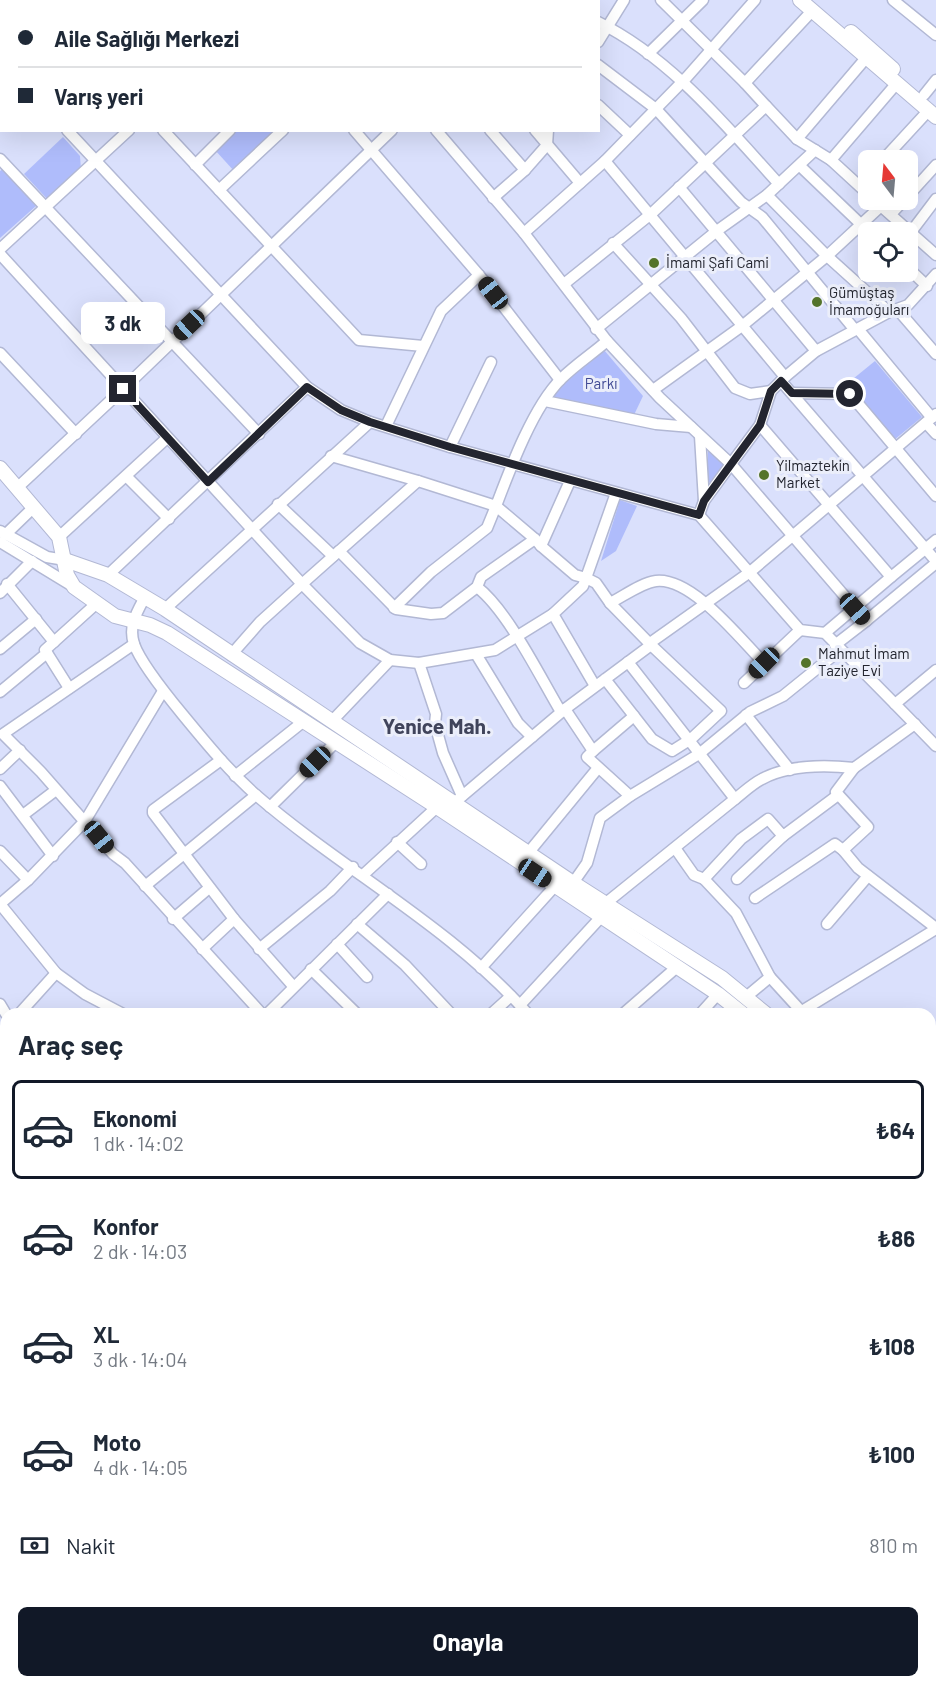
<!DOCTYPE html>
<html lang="tr">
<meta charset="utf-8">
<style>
body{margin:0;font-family:Barlow,sans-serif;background:#f2f2f3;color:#1f2937;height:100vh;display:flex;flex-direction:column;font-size:22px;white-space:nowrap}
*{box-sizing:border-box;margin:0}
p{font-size:20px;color:#747a83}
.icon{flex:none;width:33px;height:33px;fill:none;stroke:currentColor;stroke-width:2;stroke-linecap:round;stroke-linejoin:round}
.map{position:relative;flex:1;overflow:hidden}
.sheet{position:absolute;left:0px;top:1008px;width:936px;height:680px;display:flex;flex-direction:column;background:#fff;border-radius:18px 18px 0 0;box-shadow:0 6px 24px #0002}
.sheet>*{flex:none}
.hud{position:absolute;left:0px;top:0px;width:600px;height:132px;box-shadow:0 6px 24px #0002;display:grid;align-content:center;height:132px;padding:0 18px;background:#fff}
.needle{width:39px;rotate:344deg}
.tools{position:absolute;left:858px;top:150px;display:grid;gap:12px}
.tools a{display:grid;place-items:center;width:60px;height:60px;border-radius:9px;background:#fff;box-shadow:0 6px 24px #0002;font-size:30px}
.end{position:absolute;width:27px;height:27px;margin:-14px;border:8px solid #23252f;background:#fff;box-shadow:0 0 0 3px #fff}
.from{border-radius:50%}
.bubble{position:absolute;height:42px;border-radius:9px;background:#fff;box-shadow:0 6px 24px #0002;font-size:20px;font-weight:700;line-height:42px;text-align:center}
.car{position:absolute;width:18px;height:36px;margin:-18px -9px;border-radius:8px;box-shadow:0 0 4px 2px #0007;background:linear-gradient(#222 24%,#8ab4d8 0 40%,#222 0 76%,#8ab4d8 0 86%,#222 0)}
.hud b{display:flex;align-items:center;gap:21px;height:57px;font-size:22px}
.hud b+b{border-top:2px solid #e0e1e3}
.hud i{width:15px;height:15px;background:#1f2937}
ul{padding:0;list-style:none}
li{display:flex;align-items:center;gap:18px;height:99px;margin:0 12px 9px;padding:0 6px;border:3px solid transparent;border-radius:9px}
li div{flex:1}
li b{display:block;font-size:22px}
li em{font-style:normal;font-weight:700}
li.active{border-color:#111827}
li>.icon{width:54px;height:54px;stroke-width:1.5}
h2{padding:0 18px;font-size:27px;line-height:72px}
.pay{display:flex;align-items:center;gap:15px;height:66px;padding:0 18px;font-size:22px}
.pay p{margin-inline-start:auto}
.button{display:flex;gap:12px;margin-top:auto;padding:12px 18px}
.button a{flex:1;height:69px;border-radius:9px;background:#111827;color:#fff;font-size:24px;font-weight:700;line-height:69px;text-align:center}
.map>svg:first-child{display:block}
.green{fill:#afbcfb}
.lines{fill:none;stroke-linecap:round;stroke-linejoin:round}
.minor-casing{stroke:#b2b8d4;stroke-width:13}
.major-casing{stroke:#b2b8d4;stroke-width:16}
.minor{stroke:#fff;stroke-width:10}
.major{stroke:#fff;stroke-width:14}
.route{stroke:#23252f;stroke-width:8}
.poi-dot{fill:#54742b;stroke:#ebeefa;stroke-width:2}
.labels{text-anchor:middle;stroke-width:6;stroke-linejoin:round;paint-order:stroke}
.poi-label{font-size:15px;fill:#23252f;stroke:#ebeefa;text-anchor:start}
.park-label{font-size:15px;fill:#424b95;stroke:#ebeefa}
.district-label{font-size:21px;font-weight:bold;fill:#40445b;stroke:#ebeefa}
</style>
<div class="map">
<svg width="936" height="1687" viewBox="0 0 936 1687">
<rect width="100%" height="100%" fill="#dae0fc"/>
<g class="green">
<path d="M236,131H277L234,171L215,150Z"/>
<path d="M63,137L80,156L81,170L49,201L24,174Z"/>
<path d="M3,169L36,206L0,238V171Z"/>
<path d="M604,350L643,396L633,417L549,396Z"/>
<path d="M875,361L922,417L894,440L848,383Z"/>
<path d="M708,450L726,467L712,486L708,480Z"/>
<path d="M620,500L637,506L616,551L601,561Z"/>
<path d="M930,1562L936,1566V1687H483L485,1682H930Z"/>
</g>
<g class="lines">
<g class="minor-casing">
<g id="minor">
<path d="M139,0L140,2"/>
<path d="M234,0L235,2"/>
<path d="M322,0L324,2"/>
<path d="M421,0L422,2"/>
<path d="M528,0L529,2"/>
<path d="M560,0L561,2"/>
<path d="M661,0L745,83L812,11"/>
<path d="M893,0L936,35"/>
<path d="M37,2L39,0"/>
<path d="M69,2L71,0"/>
<path d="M267,2L269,0"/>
<path d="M353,2L355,0"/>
<path d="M410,2L412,0"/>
<path d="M473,2L474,0"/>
<path d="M598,22C671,58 726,126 779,184"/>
<path d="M0,34L2,33"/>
<path d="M598,42L624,0"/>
<path d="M648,54L703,0"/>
<path d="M0,58L2,60"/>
<path d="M598,65L656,109L741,202L762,217L855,330"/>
<path d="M745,83L766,106"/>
<path d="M924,95L936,80"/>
<path d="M598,105L630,135"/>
<path d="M67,130L307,387L341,410L370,422L450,447L699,515L800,630L825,633L895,704"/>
<path d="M163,130L359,340L423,346"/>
<path d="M354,130L479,275L560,380"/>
<path d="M436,130L524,233L607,341L660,398L731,464L760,425L891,577L825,633"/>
<path d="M490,130L525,170"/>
<path d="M535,130L580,183"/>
<path d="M797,139L866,58"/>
<path d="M0,159L259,434"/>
<path d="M831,160L897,83"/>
<path d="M883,160L929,110"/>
<path d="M605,161L785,377"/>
<path d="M195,165L230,130"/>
<path d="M800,166L869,232"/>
<path d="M860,186L868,177"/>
<path d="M679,187L816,351"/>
<path d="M219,190L283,130"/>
<path d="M767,195L827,256L889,312"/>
<path d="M908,196L936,165"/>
<path d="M493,198L525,170L547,145L548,130"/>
<path d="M874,200L936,255"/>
<path d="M891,214L904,200"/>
<path d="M911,232L936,199"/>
<path d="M524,233L605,161L687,77L755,0"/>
<path d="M613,243L681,318L735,388L750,394L771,391"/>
<path d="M0,249L129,130"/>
<path d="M0,254L302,584L418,481L496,506C510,469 533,407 561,379C575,365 592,354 607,341"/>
<path d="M908,268L927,286"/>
<path d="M564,284L651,214L766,106L797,139L831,160L868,194"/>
<path d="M898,310L936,354"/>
<path d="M596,329L718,230L767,195L815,150"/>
<path d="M858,329L932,418"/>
<path d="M0,353L76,434"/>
<path d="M781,381L936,561"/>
<path d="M653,390L742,326L827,256L881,206"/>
<path d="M792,393L850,394L936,496"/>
<path d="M545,401L656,424L691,427"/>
<path d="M926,423L936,434"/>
<path d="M760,425L771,391L785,377L816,351L889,312L908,305L936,274"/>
<path d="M386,426L441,311L479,275"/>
<path d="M700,436L704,501"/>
<path d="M450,447L491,362"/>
<path d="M331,456L418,481"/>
<path d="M127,477L169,519"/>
<path d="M17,488L123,389L392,130"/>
<path d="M278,504L333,556"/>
<path d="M699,515L704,501L731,464L866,621L835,645"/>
<path d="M0,531L47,557L65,560"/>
<path d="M5,535L34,507"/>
<path d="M59,537L167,438"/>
<path d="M0,542L74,587"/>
<path d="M541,546L575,575L586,578L616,493"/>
<path d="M339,551L396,609L431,614L443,613L477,587L481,577L535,539L541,546L570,481"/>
<path d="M108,575L307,387"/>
<path d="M891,577L936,540"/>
<path d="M7,584L54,642"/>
<path d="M477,587C508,611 540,677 561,712"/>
<path d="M0,593L32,561"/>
<path d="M145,597C137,612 128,626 134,644C141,664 169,698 183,715C206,743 229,771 256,795C344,871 450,926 528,1014"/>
<path d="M610,603C624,596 641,583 656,581C692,577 740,639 764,663"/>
<path d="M394,608L431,572L487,528L496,506L535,539"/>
<path d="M165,609L370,422"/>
<path d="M866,621L936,563"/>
<path d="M650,643L750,572L936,414"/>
<path d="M134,644L3,734L41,772L113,854L125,863L262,1014"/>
<path d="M0,649L36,619"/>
<path d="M47,653L69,688"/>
<path d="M476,654L518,723L532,737"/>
<path d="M231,655L260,622L302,584L360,643L390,660L419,663L495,650L553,614"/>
<path d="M628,662L735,799C744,792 752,784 762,779C788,765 825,765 854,768L915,724"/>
<path d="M419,663L436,714L435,724L443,753L462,796"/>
<path d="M936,670L895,704L936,746"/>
<path d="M744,683L800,630"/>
<path d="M595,686L553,614L583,586L586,578L596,583L610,603L651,645"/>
<path d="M0,692L47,653L45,650L97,603"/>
<path d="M565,709L593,751L587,757L630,796"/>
<path d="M746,715L790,770"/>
<path d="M333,720L390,660"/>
<path d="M593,751L634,716"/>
<path d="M221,760L153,810V813L234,919L293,986"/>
<path d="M854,768L836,792L868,827L843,850L858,868L936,928"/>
<path d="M0,769L20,750"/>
<path d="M235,776L304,721"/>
<path d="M0,786L53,856"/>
<path d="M454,803L565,709L651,645L721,711L691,739L672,751L652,739L605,679"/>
<path d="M270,807L336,742"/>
<path d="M23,815L56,790"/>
<path d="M397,842L421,864"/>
<path d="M675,848L694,875L704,879"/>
<path d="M0,851L28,880"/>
<path d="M529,852L598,768"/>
<path d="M363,875L437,807"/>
<path d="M737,879L783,836"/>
<path d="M573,883L587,863L600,818L630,796L699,754L750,712L783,696L840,650"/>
<path d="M145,886L256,795"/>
<path d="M755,898L835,844L843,850"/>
<path d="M606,903L735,799"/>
<path d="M0,904L28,880L85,821L163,691"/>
<path d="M0,904L56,973L85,994L123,1014"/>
<path d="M173,919L209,888"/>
<path d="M357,924L405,965L451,1014"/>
<path d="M827,924L868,876"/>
<path d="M337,944L367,977"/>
<path d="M202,949L234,919"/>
<path d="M259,949L330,891L353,867"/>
<path d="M481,968L555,886"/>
<path d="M311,969L357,1014"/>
<path d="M770,977L801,1011"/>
<path d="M746,997L770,977L736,913L704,879L741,839L768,819L783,836L838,795"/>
<path d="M0,1004L6,1014"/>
<path d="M520,1005L601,917"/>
<path d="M19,1014L56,973"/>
<path d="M267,1014L388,894"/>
<path d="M491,1014L511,996"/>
<path d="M623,1014L677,967"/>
<path d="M700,1014L718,994"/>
<path d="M797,1014L936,929"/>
<path d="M0,1038L6,1030"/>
<path d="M0,1099L6,1104"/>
<path d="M0,1175L6,1178"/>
<path d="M930,1286L936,1292"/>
<path d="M930,1409L936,1401"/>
<path d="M930,1415L936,1419"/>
<path d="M0,1433L6,1429"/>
<path d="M930,1457L936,1462"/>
<path d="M0,1493L6,1491"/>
<path d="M930,1553L936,1556"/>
<path d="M0,1646L6,1644"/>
<path d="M95,1687L106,1682"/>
<path d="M241,1687L251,1682"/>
<path d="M357,1687L364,1682"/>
</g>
</g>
<g class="major-casing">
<g id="major">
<path d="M800,0L936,117"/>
<path d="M851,32L893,69"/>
<path d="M0,468L59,537L67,575L74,587L115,616L150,625L167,633L437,807L718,994L743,1014"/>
<path d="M65,560L108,575L165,609L573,883L722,978L766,1014"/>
<path d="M930,1103L936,1098"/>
<path d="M930,1120L934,1133L930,1148"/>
<path d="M930,1159L936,1163"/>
<path d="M459,1687L462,1682"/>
<path d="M475,1687L478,1682"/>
</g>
</g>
<use href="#minor" class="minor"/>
<use href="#major" class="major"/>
</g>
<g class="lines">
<path class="route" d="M123,389L208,482L307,387L341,410L370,422L450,447L699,515L704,501L760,425L771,391L781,381L792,393L850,394"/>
</g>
<g class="poi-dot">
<circle cx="654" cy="263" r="6"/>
<circle cx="817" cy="302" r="6"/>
<circle cx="764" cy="475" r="6"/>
<circle cx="806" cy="663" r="6"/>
</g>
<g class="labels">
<g class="poi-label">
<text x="666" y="268">İmami Şafi Cami</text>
<text x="829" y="298">Gümüştaş<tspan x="829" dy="17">İmamoğuları</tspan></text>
<text x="776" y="471">Yilmaztekin<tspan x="776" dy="17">Market</tspan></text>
<text x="818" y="659">Mahmut İmam<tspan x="818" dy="17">Taziye Evi</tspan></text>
</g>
<g class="park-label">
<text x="601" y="389">Parkı</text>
</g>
<g class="district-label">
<text x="437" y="734">Yenice Mah.</text>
</g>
</g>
</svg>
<div class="tools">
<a><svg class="needle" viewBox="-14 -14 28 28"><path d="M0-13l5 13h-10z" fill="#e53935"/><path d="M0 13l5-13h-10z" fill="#747a83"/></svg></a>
<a><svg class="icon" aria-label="locate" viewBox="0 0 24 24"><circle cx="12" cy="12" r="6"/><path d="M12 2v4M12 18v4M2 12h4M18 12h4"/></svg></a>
</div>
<i class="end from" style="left:850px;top:394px"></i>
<i class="end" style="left:123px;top:389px"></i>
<div class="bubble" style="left:81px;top:302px;width:84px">3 dk</div>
<i class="car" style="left:493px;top:293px;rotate:322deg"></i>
<i class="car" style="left:189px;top:325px;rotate:227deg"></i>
<i class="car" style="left:855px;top:609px;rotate:138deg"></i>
<i class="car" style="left:764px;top:663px;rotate:225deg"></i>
<i class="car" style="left:315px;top:762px;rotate:225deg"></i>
<i class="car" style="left:99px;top:837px;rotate:141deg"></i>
<i class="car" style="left:535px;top:873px;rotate:124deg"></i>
<div class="hud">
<b><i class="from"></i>Aile Sağlığı Merkezi</b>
<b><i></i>Varış yeri</b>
</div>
<section class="sheet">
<h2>Araç seç</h2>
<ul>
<li class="active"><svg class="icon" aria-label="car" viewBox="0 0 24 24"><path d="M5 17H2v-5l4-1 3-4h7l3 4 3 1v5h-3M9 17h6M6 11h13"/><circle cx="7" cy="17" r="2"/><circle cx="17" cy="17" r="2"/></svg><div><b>Ekonomi</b><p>1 dk · 14:02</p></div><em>₺64</em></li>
<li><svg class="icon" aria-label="car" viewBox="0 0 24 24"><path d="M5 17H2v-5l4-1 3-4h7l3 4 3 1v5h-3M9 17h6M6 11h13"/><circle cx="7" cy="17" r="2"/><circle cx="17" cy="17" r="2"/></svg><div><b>Konfor</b><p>2 dk · 14:03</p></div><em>₺86</em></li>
<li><svg class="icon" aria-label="car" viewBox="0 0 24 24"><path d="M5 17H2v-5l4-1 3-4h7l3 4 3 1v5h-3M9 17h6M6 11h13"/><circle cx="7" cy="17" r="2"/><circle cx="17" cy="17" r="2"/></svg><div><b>XL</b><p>3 dk · 14:04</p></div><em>₺108</em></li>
<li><svg class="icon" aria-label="car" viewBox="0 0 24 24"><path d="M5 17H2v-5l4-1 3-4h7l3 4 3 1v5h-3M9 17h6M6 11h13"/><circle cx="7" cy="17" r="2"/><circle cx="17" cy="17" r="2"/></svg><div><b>Moto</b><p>4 dk · 14:05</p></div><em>₺100</em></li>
</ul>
<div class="pay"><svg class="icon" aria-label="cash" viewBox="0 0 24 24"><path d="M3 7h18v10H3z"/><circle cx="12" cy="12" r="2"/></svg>Nakit<p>810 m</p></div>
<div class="button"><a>Onayla</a></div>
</section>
</div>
